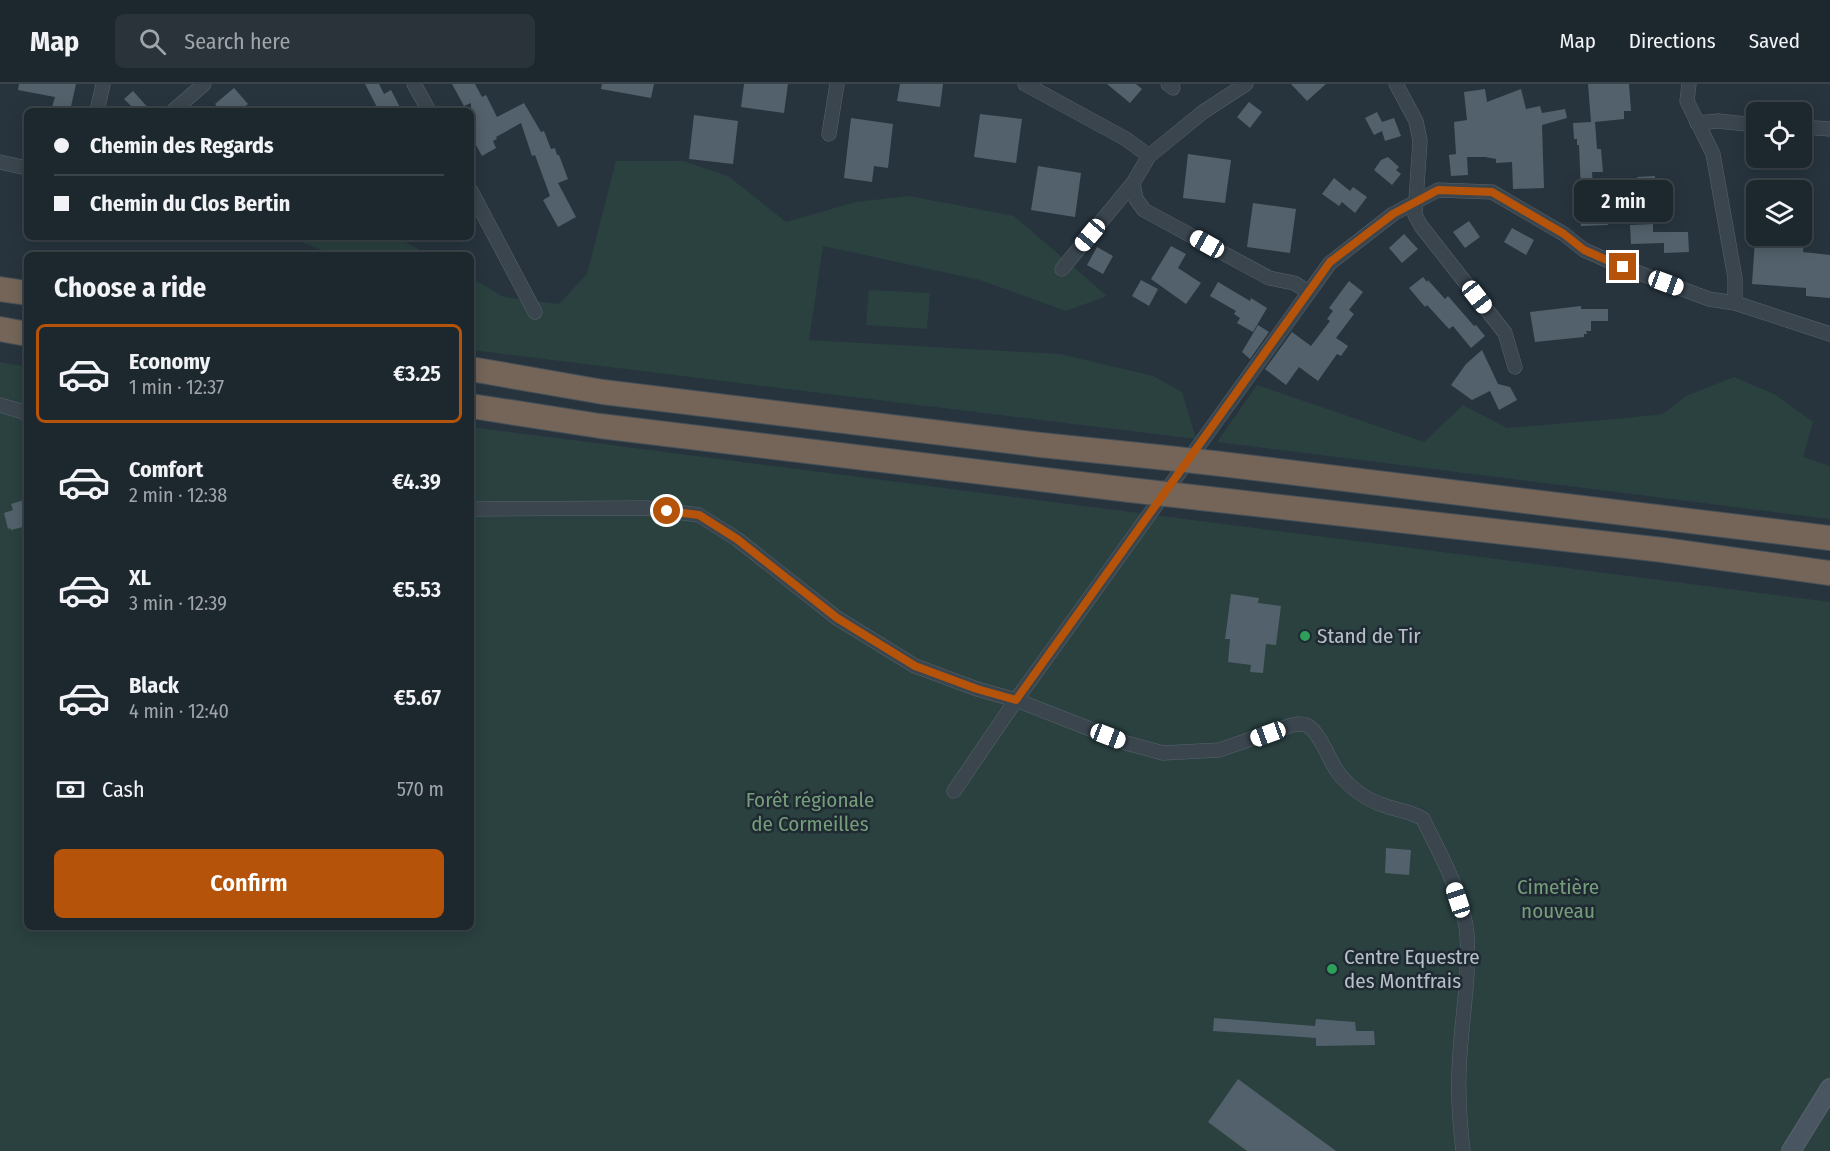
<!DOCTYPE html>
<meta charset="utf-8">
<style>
body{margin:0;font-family:"Fira Sans Condensed",sans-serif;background:#2a333a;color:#f1f3f6;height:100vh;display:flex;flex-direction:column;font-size:22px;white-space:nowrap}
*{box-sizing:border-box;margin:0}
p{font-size:20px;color:#a0a5aa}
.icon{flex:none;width:33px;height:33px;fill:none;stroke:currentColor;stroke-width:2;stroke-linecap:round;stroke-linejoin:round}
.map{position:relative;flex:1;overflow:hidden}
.panel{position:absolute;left:24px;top:168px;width:450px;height:678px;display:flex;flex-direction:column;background:#1d272e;border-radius:9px;box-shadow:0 3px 15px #0003,0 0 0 2px #3b444a}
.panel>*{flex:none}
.hud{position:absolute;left:24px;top:24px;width:450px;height:132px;border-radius:9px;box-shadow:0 3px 15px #0003,0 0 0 2px #3b444a;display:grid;align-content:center;height:132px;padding:0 30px;background:#1d272e}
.fabs{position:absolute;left:1746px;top:18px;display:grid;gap:12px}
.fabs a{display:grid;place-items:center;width:66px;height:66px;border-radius:9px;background:#1d272e;box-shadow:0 3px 15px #0003,0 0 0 2px #3b444a;font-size:30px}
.end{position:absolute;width:27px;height:27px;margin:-14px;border:8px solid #b45309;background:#fff;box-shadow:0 0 0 3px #fff}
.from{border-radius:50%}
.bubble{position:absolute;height:42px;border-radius:9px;background:#1d272e;box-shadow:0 3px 15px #0003,0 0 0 2px #3b444a;font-size:20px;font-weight:600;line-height:42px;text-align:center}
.car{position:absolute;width:18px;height:36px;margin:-18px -9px;border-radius:8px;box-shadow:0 0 4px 2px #0007;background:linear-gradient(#fff 24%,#345 0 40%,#fff 0 76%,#345 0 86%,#fff 0)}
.hud b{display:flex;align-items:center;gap:21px;height:57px;font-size:22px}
.hud b+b{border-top:2px solid #3b444a}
.hud i{width:15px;height:15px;background:#f1f3f6}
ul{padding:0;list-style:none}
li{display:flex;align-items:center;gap:18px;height:99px;margin:0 12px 9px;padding:0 18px;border:3px solid transparent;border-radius:9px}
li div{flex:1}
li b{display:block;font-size:22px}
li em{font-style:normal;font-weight:600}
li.current{border-color:#b45309}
li>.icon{width:54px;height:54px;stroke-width:1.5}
h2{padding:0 30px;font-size:27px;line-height:72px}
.pay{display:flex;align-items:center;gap:15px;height:66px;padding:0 30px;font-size:22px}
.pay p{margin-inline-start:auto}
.button{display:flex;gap:12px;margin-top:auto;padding:12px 30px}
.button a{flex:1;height:69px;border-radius:9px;background:#b45309;color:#fff;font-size:24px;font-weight:600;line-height:69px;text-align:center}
header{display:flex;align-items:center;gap:36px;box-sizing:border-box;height:84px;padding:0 30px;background:#1d272e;border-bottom:2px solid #3b444a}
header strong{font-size:28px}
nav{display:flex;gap:33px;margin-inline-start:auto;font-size:21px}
.search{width:420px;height:54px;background:#2a333a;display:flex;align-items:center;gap:15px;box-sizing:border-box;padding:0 21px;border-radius:9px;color:#a0a5aa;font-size:22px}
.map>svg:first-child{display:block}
.green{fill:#2a4140}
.building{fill:#52616b}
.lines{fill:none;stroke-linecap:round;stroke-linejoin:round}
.street-casing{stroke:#58636c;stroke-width:15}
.secondary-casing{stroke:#58636c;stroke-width:20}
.highway-casing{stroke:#455059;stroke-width:26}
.street{stroke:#3a454e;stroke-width:14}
.secondary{stroke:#495561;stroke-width:18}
.highway{stroke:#746558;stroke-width:24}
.highway-bridge-casing{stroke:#455059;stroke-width:26;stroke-linecap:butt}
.highway-bridge{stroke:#746558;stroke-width:24}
.route{stroke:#b45309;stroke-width:8}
.leisure-dot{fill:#2e9e5b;stroke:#1f2a33;stroke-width:2}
.labels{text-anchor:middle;stroke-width:5;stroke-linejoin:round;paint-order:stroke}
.poi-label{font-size:21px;fill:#b7c0c9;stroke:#1f2a33;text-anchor:start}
.park-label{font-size:21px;fill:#769d7a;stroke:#1f2a33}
</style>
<header>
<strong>Map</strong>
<div class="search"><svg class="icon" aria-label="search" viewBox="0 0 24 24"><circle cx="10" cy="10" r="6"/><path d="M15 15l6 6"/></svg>Search here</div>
<nav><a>Map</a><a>Directions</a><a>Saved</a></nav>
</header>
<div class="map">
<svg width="1830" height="1067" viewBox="0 0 1830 1067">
<rect width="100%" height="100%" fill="#27343e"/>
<g class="green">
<path d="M616,77H683L728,92L786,138L856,118L909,112L1014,132L1107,212L1066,227L980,196L823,162L809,256L1060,270L1153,292L1182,308L1196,355L471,266V194L504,213L559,220L587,190Z"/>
<path d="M300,153H382L400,155L429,171H335L301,158Z"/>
<path d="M869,206L930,209L927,245L866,241Z"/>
<path d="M0,278L27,283V843H471V343L1830,518V1067H0Z"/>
<path d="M1734,293L1774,310L1813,338L1803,373L1830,382V435L1217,358L1257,301L1424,358L1463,321L1507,344L1627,334L1663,330L1686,312Z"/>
</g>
<g class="building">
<path d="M19,0H76L70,27L52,23L55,13L18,6Z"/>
<path d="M365,0H379L384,10L391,6L402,27H379Z"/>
<path d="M452,0H475L482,13L486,11L497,33L524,19L541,48L544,47L551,65L555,64L557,71H559L568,95L558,99L576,133L558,143L543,116L550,112L535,71L532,72L521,39L496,53L497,55L493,57L496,64L482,72L471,52V19L464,22Z"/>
<path d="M602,0H654L651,14L601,5Z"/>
<path d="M744,0H788L784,29L741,23Z"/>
<path d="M900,0H943L940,23L897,17Z"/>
<path d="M1107,0H1136L1142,5L1130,19Z"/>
<path d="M1291,0H1326L1307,17Z"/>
<path d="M1588,0H1629L1631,27H1624V35L1595,38L1597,65H1601L1603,88H1592L1595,128L1607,127L1608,141L1581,142L1578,110L1581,109L1579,61H1577V55H1574L1573,39L1591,38Z"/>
<path d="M234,4L248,20L240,27H221L215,20Z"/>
<path d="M1485,5L1487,18L1521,5L1526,25L1540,22L1542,29L1565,25L1567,34L1542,41L1544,104L1513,105L1512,78L1496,79V75L1485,73H1467L1468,91L1451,92L1449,71L1456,70L1454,38L1467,36L1464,8Z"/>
<path d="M133,7L151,27H136L124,15Z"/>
<path d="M1249,18L1262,28L1250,44L1237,33Z"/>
<path d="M1377,28L1382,38L1394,34L1401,52L1385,57L1382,47L1374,51L1365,34Z"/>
<path d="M980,30L1022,35L1016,79L974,73Z"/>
<path d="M694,31L738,37L733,80L689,75Z"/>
<path d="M851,34L893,40L888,84L874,82L872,98L844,94Z"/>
<path d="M1188,70L1231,76L1225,119L1183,114Z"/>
<path d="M1388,73L1399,83L1396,86L1401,90L1392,101L1374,86L1381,76Z"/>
<path d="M1038,82L1081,89L1075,133L1031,126Z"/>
<path d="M1655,92L1656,116L1638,117L1637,93Z"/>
<path d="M1334,94L1350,107L1353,103L1367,113L1355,129L1342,118L1339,122L1322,110Z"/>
<path d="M1253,119L1296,125L1290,169L1247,163Z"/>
<path d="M1469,137L1480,153L1465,164L1453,148Z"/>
<path d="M1653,140V148H1688L1689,168L1664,169V159L1631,160L1630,141Z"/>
<path d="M1512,144L1534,156L1526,171L1504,158Z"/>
<path d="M1404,150L1418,165L1402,179L1389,164Z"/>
<path d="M1755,155L1804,158L1803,168L1830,171V214L1806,212V204L1752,200Z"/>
<path d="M1171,162L1186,170L1178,184L1201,199L1186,220L1151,195Z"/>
<path d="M1097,163L1113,172L1103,190L1087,181Z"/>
<path d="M1423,193L1427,198L1428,196L1445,215L1448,212L1474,242L1476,241L1485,252L1471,264L1453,242L1449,245L1427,221L1425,223L1409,204Z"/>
<path d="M1141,196L1158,205L1149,222L1132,212Z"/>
<path d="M1349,197L1363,208L1349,226L1354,230L1336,254L1348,262L1341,272L1337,270L1318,297L1299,283L1286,301L1265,285L1292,248L1311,262L1330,237L1327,235L1333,227L1329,224Z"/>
<path d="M1218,198L1250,217L1251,214L1267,224L1253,248L1237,239L1240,234L1234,230L1236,227L1210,212Z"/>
<path d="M1581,222V225H1608V237H1591V247H1586L1587,250H1584V253L1535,258L1530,228Z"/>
<path d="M1258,241L1269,248L1250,275L1242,268Z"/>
<path d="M1482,266L1498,300L1510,303L1517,316L1499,326L1490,307L1472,316L1451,301L1466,280Z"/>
<path d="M24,416L27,428V442L11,446L10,444L8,445L4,429L13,426L11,420Z"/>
<path d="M1231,510L1259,514L1258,519L1281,522L1276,561L1266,560L1263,589L1250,588L1251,581L1228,578L1230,555H1225Z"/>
<path d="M1386,764L1411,766L1409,791L1385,789Z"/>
<path d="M1214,934L1315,942L1316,935L1355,938L1356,947H1374L1375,961L1316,962V954L1213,947Z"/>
<path d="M1238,995L1336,1067H1247L1208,1038Z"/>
</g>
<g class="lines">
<g class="street-casing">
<g id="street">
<path d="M414,0L429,27"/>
<path d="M1025,0L1126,55L1149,72"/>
<path d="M1168,0L1173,4"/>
<path d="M1396,0L1416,37L1420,57L1415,131L1421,142L1505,249L1515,283"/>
<path d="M1689,0L1687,17L1713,70L1735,194V219"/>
<path d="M97,27L103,0"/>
<path d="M173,27L204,0"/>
<path d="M1697,39L1718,37L1756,41"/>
<path d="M1802,43L1830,45"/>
<path d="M829,50L837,0"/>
<path d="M0,78L27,84"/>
<path d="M1133,99L1136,115L1144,126L1269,194L1294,199L1309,208"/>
<path d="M471,107L535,228"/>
<path d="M1062,185L1133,99L1149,72L1203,28L1246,0"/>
<path d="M0,321L27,329"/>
<path d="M471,425L646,424L699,431L737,455L837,534L915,582L977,605L1016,616L1126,659L1163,669L1219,666L1292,641C1297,640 1301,639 1306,641C1321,648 1329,678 1340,691C1351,704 1367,716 1383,721C1396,726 1411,727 1423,735C1440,770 1464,812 1467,851C1470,897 1460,943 1459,989C1458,1015 1460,1041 1463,1067"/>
<path d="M954,707L1016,616L1330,179L1393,130L1438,106L1492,108L1564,150L1584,166L1623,183L1709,215L1735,219L1830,250"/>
</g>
</g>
<g class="secondary-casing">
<path id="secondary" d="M1791,1067L1830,1004"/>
</g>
<g class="highway-casing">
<g id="highway">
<path d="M0,205L27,209"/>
<path d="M0,245L27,250"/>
<path d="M471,285L603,308L1041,361L1158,373"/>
<path d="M471,322L600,342L1130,406"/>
<path d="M1213,379L1830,454"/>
<path d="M1201,414L1663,466L1830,489"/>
</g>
</g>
<use href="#street" class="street"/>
<use href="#secondary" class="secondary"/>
<use href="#highway" class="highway"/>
<g class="highway-bridge-casing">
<g id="highway-bridge">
<path d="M1158,373L1213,379"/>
<path d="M1130,406L1201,414"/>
</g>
</g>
<use href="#highway-bridge" class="highway-bridge"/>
</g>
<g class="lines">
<path class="route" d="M667,427L699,431L737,455L837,534L915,582L977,605L1016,616L1330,178L1393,130L1438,106L1492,108L1564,150L1584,166L1623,183"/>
</g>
<g class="leisure-dot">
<circle cx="1305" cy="552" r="6"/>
<circle cx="1332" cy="885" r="6"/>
</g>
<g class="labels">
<g class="poi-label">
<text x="1317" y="559">Stand de Tir</text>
<text x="1344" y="880">Centre Equestre<tspan x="1344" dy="24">des Montfrais</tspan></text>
</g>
<g class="park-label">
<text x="810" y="723">Forêt régionale<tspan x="810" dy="24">de Cormeilles</tspan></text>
<text x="1558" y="810">Cimetière<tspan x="1558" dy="24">nouveau</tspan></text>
</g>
</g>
</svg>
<div class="fabs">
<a><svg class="icon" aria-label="locate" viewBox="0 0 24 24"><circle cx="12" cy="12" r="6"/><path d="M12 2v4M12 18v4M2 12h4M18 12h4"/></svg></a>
<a><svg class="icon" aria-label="layers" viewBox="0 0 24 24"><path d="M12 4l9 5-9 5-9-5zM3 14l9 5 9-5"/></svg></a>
</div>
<i class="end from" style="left:667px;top:427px"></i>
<i class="end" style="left:1623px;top:183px"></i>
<div class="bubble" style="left:1574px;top:96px;width:99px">2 min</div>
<i class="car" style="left:1090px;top:151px;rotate:220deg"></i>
<i class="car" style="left:1207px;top:160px;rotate:299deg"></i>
<i class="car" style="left:1666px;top:199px;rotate:110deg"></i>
<i class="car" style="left:1477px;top:213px;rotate:142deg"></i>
<i class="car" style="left:1268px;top:650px;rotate:250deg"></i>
<i class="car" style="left:1108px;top:652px;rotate:111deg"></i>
<i class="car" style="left:1458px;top:816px;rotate:342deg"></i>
<div class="hud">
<b><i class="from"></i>Chemin des Regards</b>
<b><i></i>Chemin du Clos Bertin</b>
</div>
<section class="panel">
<h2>Choose a ride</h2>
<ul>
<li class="current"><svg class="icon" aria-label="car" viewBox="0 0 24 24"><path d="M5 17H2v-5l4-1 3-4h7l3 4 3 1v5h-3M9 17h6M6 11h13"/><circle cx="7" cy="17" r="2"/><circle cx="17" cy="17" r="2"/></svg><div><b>Economy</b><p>1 min · 12:37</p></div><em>€3.25</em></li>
<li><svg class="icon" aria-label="car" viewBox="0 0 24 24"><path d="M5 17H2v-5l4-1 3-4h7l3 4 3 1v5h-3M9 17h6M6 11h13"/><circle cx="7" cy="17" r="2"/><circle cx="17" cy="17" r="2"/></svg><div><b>Comfort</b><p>2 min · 12:38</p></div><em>€4.39</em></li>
<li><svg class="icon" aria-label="car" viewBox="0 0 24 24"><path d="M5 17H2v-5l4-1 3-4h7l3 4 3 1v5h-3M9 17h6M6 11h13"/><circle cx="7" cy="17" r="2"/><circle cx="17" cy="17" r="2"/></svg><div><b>XL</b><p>3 min · 12:39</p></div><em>€5.53</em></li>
<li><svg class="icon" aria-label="car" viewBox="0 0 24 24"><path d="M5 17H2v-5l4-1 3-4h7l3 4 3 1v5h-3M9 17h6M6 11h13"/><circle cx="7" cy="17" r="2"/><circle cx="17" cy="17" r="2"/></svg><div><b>Black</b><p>4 min · 12:40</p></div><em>€5.67</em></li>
</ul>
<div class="pay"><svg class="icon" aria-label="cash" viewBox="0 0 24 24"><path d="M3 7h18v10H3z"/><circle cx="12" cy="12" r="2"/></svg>Cash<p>570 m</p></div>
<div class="button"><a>Confirm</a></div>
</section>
</div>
